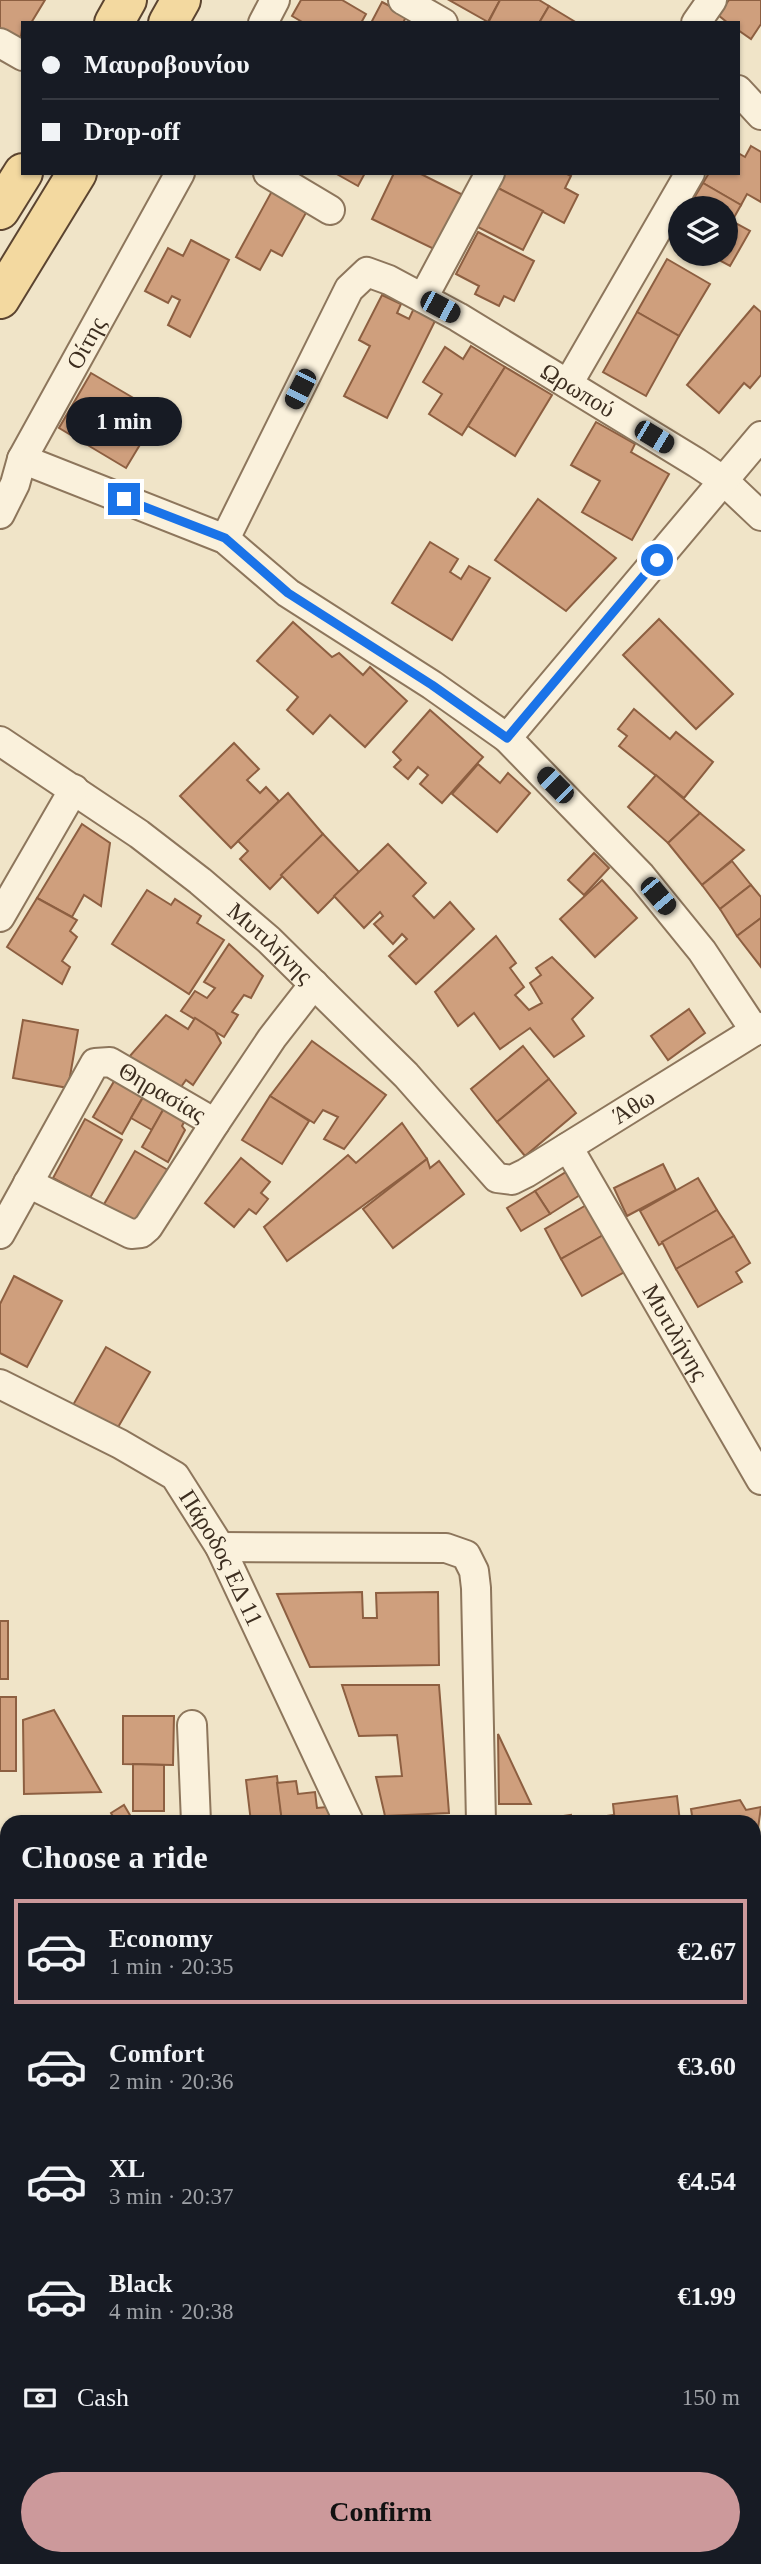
<!DOCTYPE html>
<meta charset="utf-8">
<style>
body{margin:0;font-family:"Times New Roman",serif;background:#242831;color:#f1f3f6;height:100vh;display:flex;flex-direction:column;font-size:26px;white-space:nowrap}
*{box-sizing:border-box;margin:0}
p{font-size:23px;color:#9ea1a6}
.icon{flex:none;width:38px;height:38px;fill:none;stroke:currentColor;stroke-width:2;stroke-linecap:round;stroke-linejoin:round}
.map{position:relative;flex:1;overflow:hidden}
.side{position:absolute;left:0px;top:1815px;width:761px;height:751px;display:flex;flex-direction:column;background:#171b24;border-radius:21px 21px 0 0;box-shadow:0 2px 5px #0004}
.side>*{flex:none}
.guide{position:absolute;left:21px;top:21px;width:719px;height:154px;border-radius:0px;box-shadow:0 2px 5px #0004;display:grid;align-content:center;height:154px;padding:0 21px;background:#171b24}
.buttons{position:absolute;left:668px;top:196px;display:grid;gap:14px}
.buttons a{display:grid;place-items:center;width:70px;height:70px;border-radius:50%;background:#171b24;box-shadow:0 2px 5px #0004;font-size:35px}
.end{position:absolute;width:32px;height:32px;margin:-16px;border:9px solid #1a73e8;background:#fff;box-shadow:0 0 0 4px #fff}
.from{border-radius:50%}
.bubble{position:absolute;height:49px;border-radius:24px;background:#171b24;box-shadow:0 2px 5px #0004;font-size:23px;font-weight:600;line-height:49px;text-align:center}
.car{position:absolute;width:21px;height:42px;margin:-21px -10px;border-radius:9px;box-shadow:0 0 5px 2px #0007;background:linear-gradient(#222 24%,#8ab4d8 0 40%,#222 0 76%,#8ab4d8 0 86%,#222 0)}
.guide b{display:flex;align-items:center;gap:24px;height:66px;font-size:26px}
.guide b+b{border-top:2px solid #363941}
.guide i{width:18px;height:18px;background:#f1f3f6}
ul{padding:0;list-style:none}
li{display:flex;align-items:center;gap:21px;height:105px;margin:0 14px 10px;padding:0 7px;border:4px solid transparent;border-radius:0px}
li div{flex:1}
li b{display:block;font-size:26px}
li em{font-style:normal;font-weight:600}
li.on{border-color:#cc999b}
li>.icon{width:63px;height:63px;stroke-width:1.5}
h2{padding:0 21px;font-size:32px;line-height:84px}
.pay{display:flex;align-items:center;gap:18px;height:77px;padding:0 21px;font-size:26px}
.pay p{margin-inline-start:auto}
.action{display:flex;gap:14px;margin-top:auto;padding:14px 21px}
.action a{flex:1;height:80px;border-radius:42px;background:#cc999b;color:#111;font-size:28px;font-weight:600;line-height:80px;text-align:center}
.map>svg:first-child{display:block}
.building{fill:#cf9f7d;stroke:#8d5f41;stroke-width:2}
.lines{fill:none;stroke-linecap:round;stroke-linejoin:round}
.minor-casing{stroke:#8d765c;stroke-width:32}
.secondary-casing{stroke:#6f573f;stroke-width:42}
.primary-casing{stroke:#5b4430;stroke-width:42}
.minor{stroke:#faf1dc;stroke-width:28}
.secondary{stroke:#faf1dc;stroke-width:38}
.primary{stroke:#f3d9a0;stroke-width:38}
.route{stroke:#1a73e8;stroke-width:9}
.labels{text-anchor:middle;stroke-width:7;stroke-linejoin:round;paint-order:stroke}
.street-label{font-size:24px;fill:#3d2e20;stroke:#f7eed8}
</style>
<div class="map">
<svg width="761" height="2564" viewBox="0 0 761 2564">
<rect width="100%" height="100%" fill="#f0e4c8"/>
<g class="building">
<path d="M0,0H45L31,23H23L20,42L0,30Z"/>
<path d="M301,0H342L366,14L361,23H304L292,16Z"/>
<path d="M449,0H500L488,22Z"/>
<path d="M500,0H539L549,6L539,23H488Z"/>
<path d="M729,0H761V24L751,39L738,30V23H728L718,15Z"/>
<path d="M382,2L407,15L403,23H371Z"/>
<path d="M549,6L577,23H539Z"/>
<path d="M751,146L761,152V202L747,194L741,205L703,183L709,173H738V153L745,157Z"/>
<path d="M335,173H365L358,186Z"/>
<path d="M394,173H419L463,195L436,250L372,219Z"/>
<path d="M503,173H565L571,176L565,188L578,195L564,223L496,187Z"/>
<path d="M703,183L741,205L732,221L750,231L730,266L708,254H726V208H688Z"/>
<path d="M496,187L543,211L523,250L476,226Z"/>
<path d="M272,191L307,211L282,256L271,250L260,270L236,257Z"/>
<path d="M478,232L534,261L514,301L504,296L499,306L475,294L479,286L456,274Z"/>
<path d="M191,240L229,260L190,337L168,325L180,300L172,296L168,303L145,291L168,248L183,256Z"/>
<path d="M667,259L710,284L679,336L637,312Z"/>
<path d="M382,295L401,304L397,313L409,319L414,308L436,319L387,418L344,396L370,346L359,340Z"/>
<path d="M754,306L761,312V375L750,388L744,383L719,413L687,385Z"/>
<path d="M637,312L679,336L646,396L603,372Z"/>
<path d="M471,346L505,367L462,435L429,414L442,394L423,382L445,347L463,359Z"/>
<path d="M505,367L552,395L515,456L468,426Z"/>
<path d="M91,373L159,413L126,468L59,428Z"/>
<path d="M596,422L635,444L631,452L669,474L632,540L582,512L600,481L571,465Z"/>
<path d="M538,499L616,558L566,611L495,560Z"/>
<path d="M430,542L458,559L450,572L461,579L469,566L490,578L452,640L392,603Z"/>
<path d="M659,619L733,694L696,729L623,655Z"/>
<path d="M293,622L332,657L339,653L363,675L370,667L407,701L365,747L330,715L313,734L287,710L298,697L257,661Z"/>
<path d="M634,709L670,739L676,732L713,762L684,798L619,746L627,736L618,729Z"/>
<path d="M430,710L483,757L442,803L420,784L428,775L418,767L408,779L394,767L401,760L393,752Z"/>
<path d="M234,743L259,769L247,780L260,793L266,787L279,801L231,848L180,796Z"/>
<path d="M478,764L500,783L508,773L530,793L497,832L452,794Z"/>
<path d="M656,775L700,813L668,843L628,807Z"/>
<path d="M288,793L323,834L270,889L240,859L248,851L238,841Z"/>
<path d="M700,813L744,850L702,885L668,843Z"/>
<path d="M82,824L110,843L101,906L84,895L72,917L37,898Z"/>
<path d="M323,834L359,872L318,913L281,875Z"/>
<path d="M388,844L426,883L413,896L434,918L450,902L474,929L416,984L389,956L407,939L402,934L393,944L374,924L383,916L380,912L364,928L334,896Z"/>
<path d="M594,853L609,868L584,895L568,880Z"/>
<path d="M732,861L751,885L720,909L702,885Z"/>
<path d="M602,880L637,918L595,957L560,919Z"/>
<path d="M751,885L761,897V918L737,936L720,909Z"/>
<path d="M147,890L171,905L175,899L201,916L197,923L224,940L189,994L112,944Z"/>
<path d="M37,898L77,920L70,931L77,937L62,961L70,967L62,984L7,947Z"/>
<path d="M761,918V967L737,936Z"/>
<path d="M496,936L516,963L510,968L524,987L515,995L529,1010L542,1003L530,983L541,975L536,968L552,957L593,998L572,1019L584,1036L554,1057L530,1028L500,1049L474,1013L458,1026L435,992Z"/>
<path d="M229,944L263,976L251,998L244,995L232,1012L238,1015L224,1037L181,1011L195,991L207,998L215,988L204,982Z"/>
<path d="M689,1009L705,1033L668,1060L651,1036Z"/>
<path d="M166,1015L188,1029L195,1018L215,1031L221,1043L193,1085L186,1080L181,1087L129,1057Z"/>
<path d="M23,1020L78,1030L68,1088L13,1078Z"/>
<path d="M312,1041L386,1095L344,1149L324,1139L338,1117L323,1110L314,1123L270,1096Z"/>
<path d="M523,1046L549,1079L497,1122L471,1089Z"/>
<path d="M116,1078L144,1095L122,1134L93,1117Z"/>
<path d="M549,1079L576,1113L525,1156L497,1122Z"/>
<path d="M149,1087L169,1099L152,1130L131,1118Z"/>
<path d="M270,1096L309,1121L282,1164L242,1140Z"/>
<path d="M167,1103L188,1115L182,1126L185,1130L168,1162L142,1147Z"/>
<path d="M85,1119L122,1140L90,1198L53,1178Z"/>
<path d="M402,1123L427,1159L287,1261L264,1227L348,1155L356,1163Z"/>
<path d="M135,1151L168,1170L136,1225L103,1206Z"/>
<path d="M241,1158L270,1182L261,1193L268,1199L256,1214L249,1209L234,1227L205,1203Z"/>
<path d="M427,1159L430,1168L439,1161L464,1194L393,1248L363,1209Z"/>
<path d="M663,1164L676,1190L627,1216L614,1188Z"/>
<path d="M566,1172L580,1195L550,1214L535,1191Z"/>
<path d="M698,1178L717,1210L659,1245L640,1211Z"/>
<path d="M535,1191L550,1214L521,1231L507,1208Z"/>
<path d="M588,1204L605,1234L561,1259L545,1229Z"/>
<path d="M717,1210L734,1236L676,1269L662,1242Z"/>
<path d="M605,1234L626,1271L582,1296L561,1259Z"/>
<path d="M734,1236L750,1263L736,1272L742,1282L698,1307L676,1269Z"/>
<path d="M14,1276L62,1301L27,1367L0,1353V1304Z"/>
<path d="M106,1347L150,1372L117,1429L73,1405Z"/>
<path d="M362,1592L363,1618H377L376,1593L438,1592L439,1665L310,1667L277,1594Z"/>
<rect x="0" y="1621" width="8" height="58"/>
<path d="M342,1685H439L449,1813L385,1816L376,1777L402,1776L397,1735L359,1736Z"/>
<rect x="0" y="1697" width="16" height="74"/>
<path d="M54,1710L101,1792L24,1794L23,1720Z"/>
<path d="M123,1716H174L173,1765L123,1764Z"/>
<path d="M498,1734L531,1804H499Z"/>
<path d="M133,1764L164,1765V1811H133Z"/>
<path d="M277,1776L282,1822H251L246,1780Z"/>
<path d="M296,1781L298,1794L315,1792L317,1808L337,1806L338,1822H282L277,1783Z"/>
<path d="M677,1796L680,1822H615L613,1804Z"/>
<path d="M740,1800L746,1810L761,1807L754,1857V1822H693L691,1809Z"/>
<path d="M124,1805L134,1822H116L111,1813Z"/>
<path d="M571,1815L572,1822H522Z"/>
<path d="M614,1815L615,1822H572V1821Z"/>
<path d="M7,1887V1966L0,1967V1888Z"/>
<rect x="0" y="2229" width="7" height="55"/>
<path d="M0,2340H7V2396H3V2409H0Z"/>
<rect x="0" y="2465" width="7" height="48"/>
<path d="M0,2535H7V2558H31V2564H0Z"/>
<path d="M256,2558H317L318,2564H257Z"/>
<path d="M356,2558H393L394,2564H357Z"/>
<path d="M393,2558H436V2564H394Z"/>
<rect x="436" y="2558" width="28" height="6"/>
<path d="M486,2558H537V2564H487Z"/>
<rect x="557" y="2558" width="65" height="6"/>
<path d="M677,2558H745V2563L677,2564Z"/>
</g>
<g class="lines">
<g class="minor-casing">
<g id="minor">
<path d="M403,0L443,23"/>
<path d="M263,23L275,0"/>
<path d="M696,23L712,0"/>
<path d="M0,43L23,56"/>
<path d="M738,90L761,115"/>
<path d="M268,173L330,210"/>
<path d="M423,298L490,173"/>
<path d="M568,384L690,173"/>
<path d="M22,459L225,539L288,593L432,685L507,738L641,876L702,951L755,1031"/>
<path id="s1" d="M0,514L15,484L22,459L180,173"/>
<path id="s2" d="M225,539L349,289L367,272L389,280L458,317L697,463L724,481L761,516"/>
<path d="M507,738L761,436"/>
<path id="s3" d="M0,741L139,834L200,881L269,940L406,1075L497,1178L512,1180L526,1173L761,1027"/>
<path d="M0,917L74,789"/>
<path id="s4" d="M568,1147L761,1480"/>
<path d="M28,1183L131,1234L141,1233L148,1227L215,1123"/>
<path id="s5" d="M0,1234L95,1063L110,1062L215,1123L272,1038L314,984"/>
<path id="s6" d="M0,1384L120,1444L175,1476L220,1547L349,1822"/>
<path d="M220,1547L446,1548L466,1555L474,1571L476,1588L481,1822"/>
<path d="M192,1725L196,1822"/>
<path d="M754,2333L760,2564"/>
<path d="M0,2440H7"/>
<path d="M197,2558V2564"/>
<path d="M335,2558V2564"/>
<path d="M546,2558V2564"/>
</g>
</g>
<g class="secondary-casing">
<g id="secondary">
<path d="M754,1912L761,1911"/>
<path d="M0,2019L7,2018"/>
</g>
</g>
<g class="primary-casing">
<g id="primary">
<path d="M114,23L127,0"/>
<path d="M168,23L181,0"/>
<path d="M0,210L23,173"/>
<path d="M0,299L77,173"/>
</g>
</g>
<use href="#minor" class="minor"/>
<use href="#secondary" class="secondary"/>
<use href="#primary" class="primary"/>
</g>
<g class="lines">
<path class="route" d="M124,499L225,538L288,593L432,685L507,738L657,560"/>
</g>
<g class="labels">
<g class="street-label">
<text dy="8" stroke="none"><textPath href="#s1" startOffset="192">Οίτης</textPath></text>
<text dy="8" stroke="none"><textPath href="#s2" startOffset="546">Ωρωπού</textPath></text>
<text dy="8" stroke="none"><textPath href="#s3" startOffset="338">Μυτιλήνης</textPath></text>
<text dy="8" stroke="none"><textPath href="#s5" startOffset="271">Θηρασίας</textPath></text>
<text dy="8" stroke="none"><textPath href="#s3" startOffset="822">Άθω</textPath></text>
<text dy="8" stroke="none"><textPath href="#s4" startOffset="214">Μυτιλήνης</textPath></text>
<text dy="8" stroke="none"><textPath href="#s6" startOffset="292">Πάροδος ΕΔ 11</textPath></text>
</g>
</g>
</svg>
<div class="buttons">
<a><svg class="icon" aria-label="layers" viewBox="0 0 24 24"><path d="M12 4l9 5-9 5-9-5zM3 14l9 5 9-5"/></svg></a>
</div>
<i class="end from" style="left:657px;top:560px"></i>
<i class="end" style="left:124px;top:499px"></i>
<div class="bubble" style="left:66px;top:397px;width:116px">1 min</div>
<i class="car" style="left:440px;top:307px;rotate:118deg"></i>
<i class="car" style="left:300px;top:389px;rotate:207deg"></i>
<i class="car" style="left:654px;top:437px;rotate:121deg"></i>
<i class="car" style="left:555px;top:785px;rotate:315deg"></i>
<i class="car" style="left:658px;top:896px;rotate:140deg"></i>
<div class="guide">
<b><i class="from"></i>Μαυροβουνίου</b>
<b><i></i>Drop-off</b>
</div>
<section class="side">
<h2>Choose a ride</h2>
<ul>
<li class="on"><svg class="icon" aria-label="car" viewBox="0 0 24 24"><path d="M5 17H2v-5l4-1 3-4h7l3 4 3 1v5h-3M9 17h6M6 11h13"/><circle cx="7" cy="17" r="2"/><circle cx="17" cy="17" r="2"/></svg><div><b>Economy</b><p>1 min · 20:35</p></div><em>€2.67</em></li>
<li><svg class="icon" aria-label="car" viewBox="0 0 24 24"><path d="M5 17H2v-5l4-1 3-4h7l3 4 3 1v5h-3M9 17h6M6 11h13"/><circle cx="7" cy="17" r="2"/><circle cx="17" cy="17" r="2"/></svg><div><b>Comfort</b><p>2 min · 20:36</p></div><em>€3.60</em></li>
<li><svg class="icon" aria-label="car" viewBox="0 0 24 24"><path d="M5 17H2v-5l4-1 3-4h7l3 4 3 1v5h-3M9 17h6M6 11h13"/><circle cx="7" cy="17" r="2"/><circle cx="17" cy="17" r="2"/></svg><div><b>XL</b><p>3 min · 20:37</p></div><em>€4.54</em></li>
<li><svg class="icon" aria-label="car" viewBox="0 0 24 24"><path d="M5 17H2v-5l4-1 3-4h7l3 4 3 1v5h-3M9 17h6M6 11h13"/><circle cx="7" cy="17" r="2"/><circle cx="17" cy="17" r="2"/></svg><div><b>Black</b><p>4 min · 20:38</p></div><em>€1.99</em></li>
</ul>
<div class="pay"><svg class="icon" aria-label="cash" viewBox="0 0 24 24"><path d="M3 7h18v10H3z"/><circle cx="12" cy="12" r="2"/></svg>Cash<p>150 m</p></div>
<div class="action"><a>Confirm</a></div>
</section>
</div>
